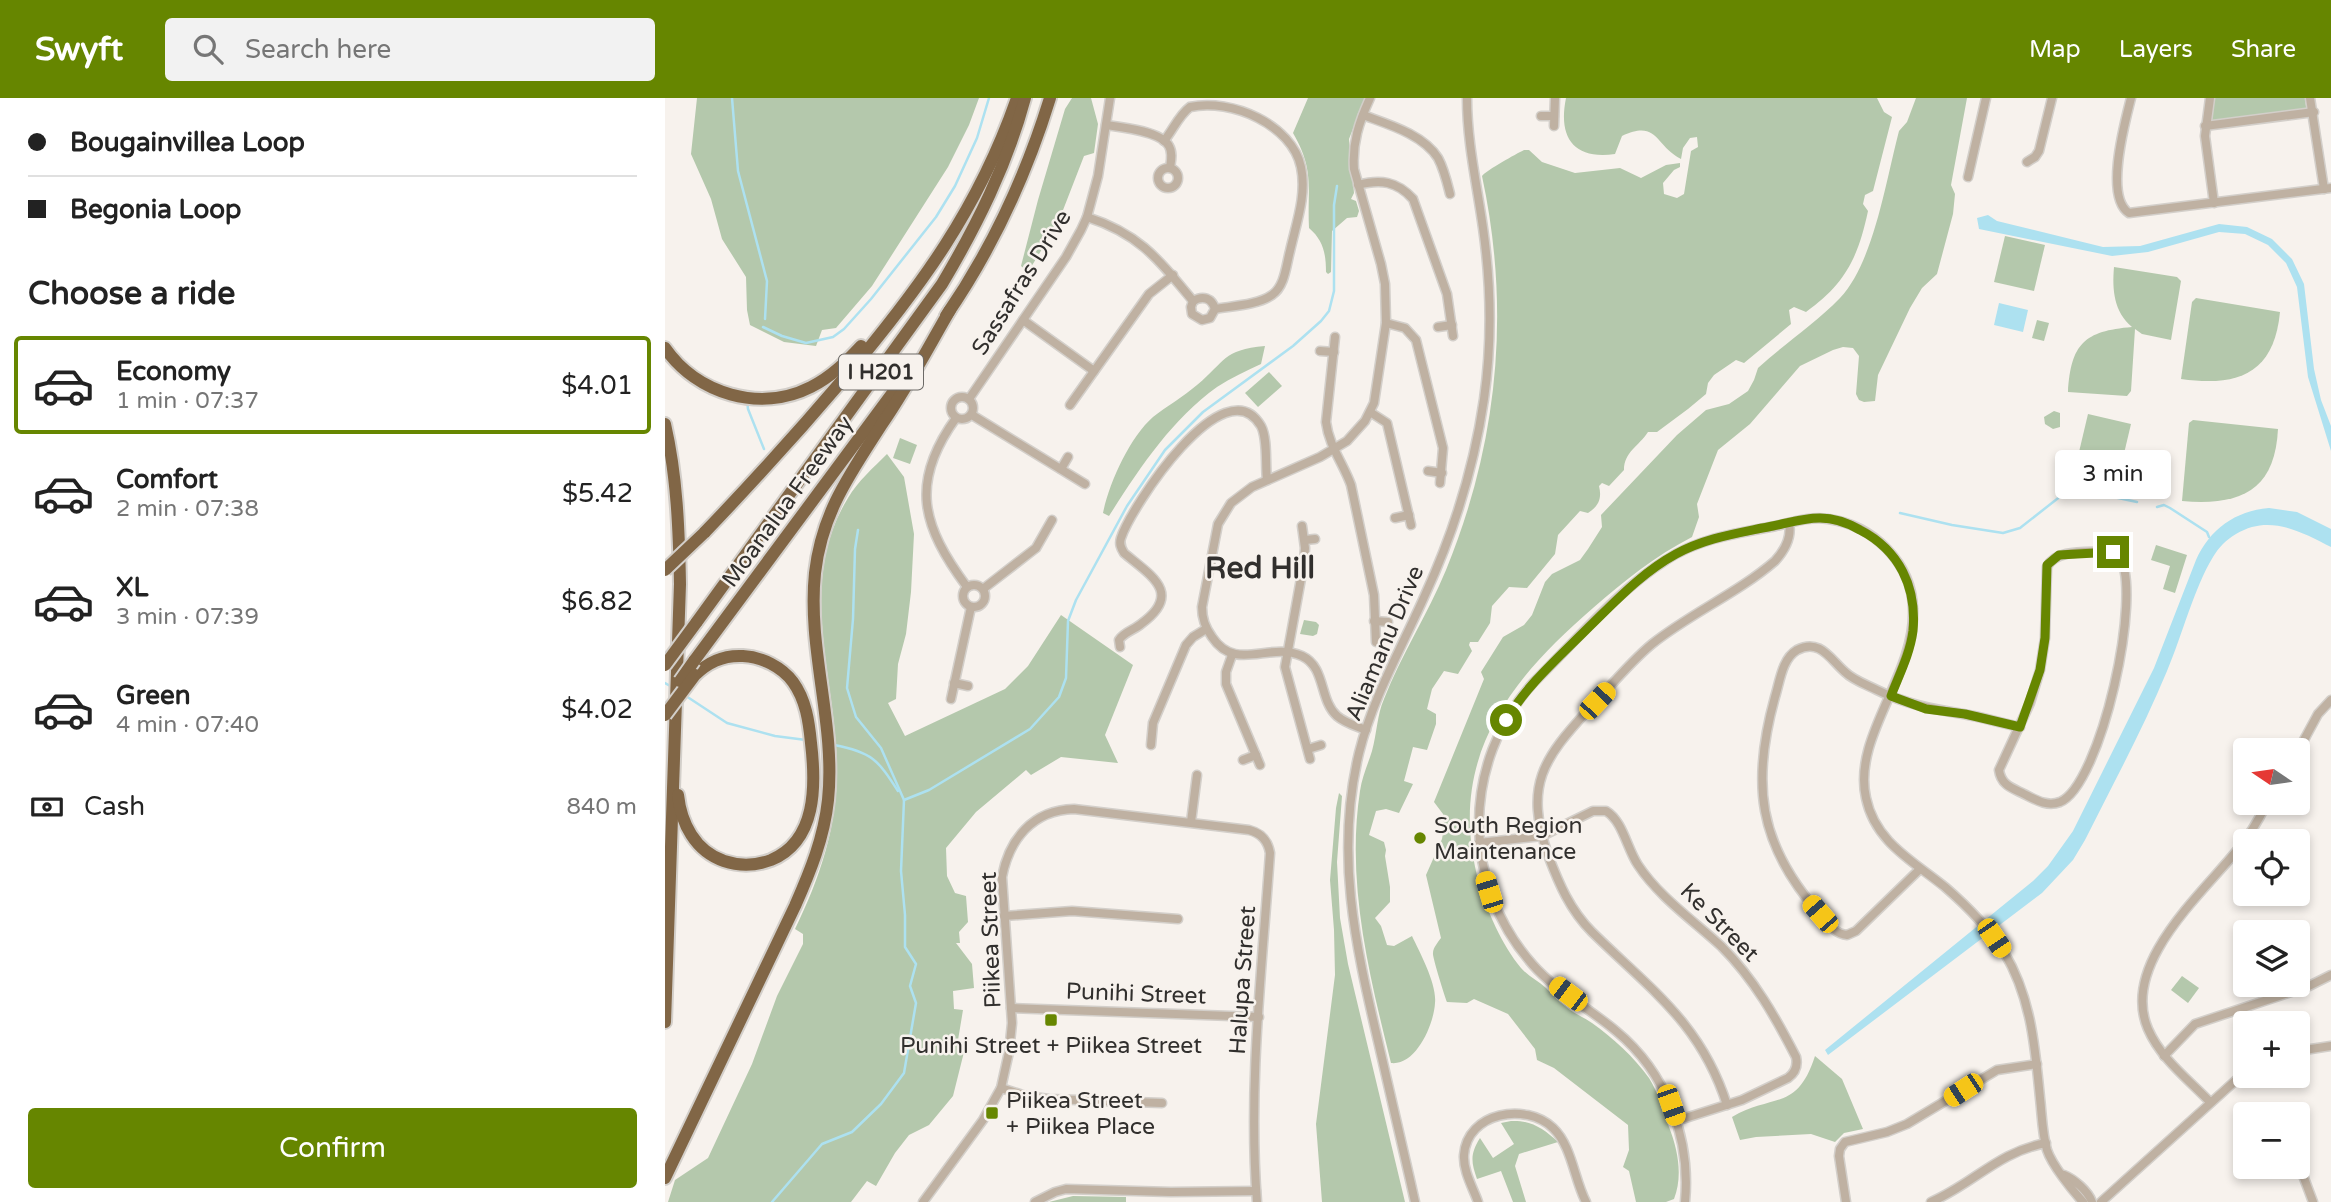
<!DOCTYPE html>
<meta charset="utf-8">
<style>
body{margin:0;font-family:"Varela Round",sans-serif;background:#f2f2f2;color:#222;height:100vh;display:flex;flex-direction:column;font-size:26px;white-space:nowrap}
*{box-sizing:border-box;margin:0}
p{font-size:23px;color:#767676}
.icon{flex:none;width:38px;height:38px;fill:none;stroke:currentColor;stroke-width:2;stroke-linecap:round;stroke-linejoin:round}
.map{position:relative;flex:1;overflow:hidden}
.panel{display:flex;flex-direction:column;background:#fff;width:665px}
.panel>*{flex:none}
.hud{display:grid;align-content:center;height:154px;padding:0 28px;background:#fff}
.needle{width:46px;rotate:283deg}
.buttons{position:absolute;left:1568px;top:640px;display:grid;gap:14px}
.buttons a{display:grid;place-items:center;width:77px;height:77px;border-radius:7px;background:#fff;box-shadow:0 4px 10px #0003;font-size:35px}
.end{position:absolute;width:32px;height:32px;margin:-16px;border:9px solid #668600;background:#fff;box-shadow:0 0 0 4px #fff}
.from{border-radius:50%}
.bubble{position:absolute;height:49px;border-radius:7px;background:#fff;box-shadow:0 4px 10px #0003;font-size:23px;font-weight:600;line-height:49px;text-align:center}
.car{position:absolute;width:21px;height:42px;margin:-21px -10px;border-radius:9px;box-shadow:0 0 5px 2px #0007;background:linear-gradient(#f5c518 24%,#345 0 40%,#f5c518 0 76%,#345 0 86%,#f5c518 0)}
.hud b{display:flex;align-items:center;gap:24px;height:66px;font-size:26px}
.hud b+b{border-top:2px solid #e0e0e0}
.hud i{width:18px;height:18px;background:#222}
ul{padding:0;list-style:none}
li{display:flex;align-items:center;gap:21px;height:98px;margin:0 14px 10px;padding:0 14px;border:4px solid transparent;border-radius:7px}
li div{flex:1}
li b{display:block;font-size:26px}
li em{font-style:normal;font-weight:600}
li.current{border-color:#668600}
li>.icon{width:63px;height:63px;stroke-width:1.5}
h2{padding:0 28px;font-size:32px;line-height:84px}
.pay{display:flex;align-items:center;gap:18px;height:77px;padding:0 28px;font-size:26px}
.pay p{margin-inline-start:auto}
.action{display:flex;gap:14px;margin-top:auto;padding:14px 28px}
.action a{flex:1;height:80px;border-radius:7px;background:#668600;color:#fff;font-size:28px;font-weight:600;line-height:80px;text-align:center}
header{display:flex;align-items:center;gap:42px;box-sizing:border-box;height:98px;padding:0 35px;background:#668600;color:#fff}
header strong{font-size:33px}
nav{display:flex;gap:38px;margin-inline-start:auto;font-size:24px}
.search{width:490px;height:63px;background:#f2f2f2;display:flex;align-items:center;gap:18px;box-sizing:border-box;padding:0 24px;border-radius:7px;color:#767676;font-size:26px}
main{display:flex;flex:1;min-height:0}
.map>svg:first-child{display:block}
.green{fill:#b4c8ac}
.water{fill:#ade1f0}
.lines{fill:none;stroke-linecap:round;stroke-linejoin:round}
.stream{stroke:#ade1f0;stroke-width:2.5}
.minor-casing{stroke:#d3cfca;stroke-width:11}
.highway-casing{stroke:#d3cfca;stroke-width:16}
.minor{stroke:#bfb1a2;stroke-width:8}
.highway{stroke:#816646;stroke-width:12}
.highway-bridge-casing{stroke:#d3cfca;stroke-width:16;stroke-linecap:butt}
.highway-bridge{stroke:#816646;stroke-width:12}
.route{stroke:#668600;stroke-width:9}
.poi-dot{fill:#668600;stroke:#f7f2ed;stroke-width:2.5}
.labels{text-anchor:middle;stroke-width:5;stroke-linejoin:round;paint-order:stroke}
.shield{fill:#f7f2ed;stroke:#6c6a67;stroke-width:2}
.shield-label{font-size:21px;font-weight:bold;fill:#312f2d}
.street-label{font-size:23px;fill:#312f2d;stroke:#f7f2ed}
.poi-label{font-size:23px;fill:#312f2d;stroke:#f7f2ed;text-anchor:start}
.district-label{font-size:30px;font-weight:bold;fill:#312f2d;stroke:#f7f2ed}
</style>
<header>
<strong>Swyft</strong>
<div class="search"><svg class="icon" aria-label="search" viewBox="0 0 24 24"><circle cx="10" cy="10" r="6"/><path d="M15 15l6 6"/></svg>Search here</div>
<nav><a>Map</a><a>Layers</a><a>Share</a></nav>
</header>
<main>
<section class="panel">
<div class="hud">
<b><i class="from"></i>Bougainvillea Loop</b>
<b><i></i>Begonia Loop</b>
</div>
<h2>Choose a ride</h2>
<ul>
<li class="current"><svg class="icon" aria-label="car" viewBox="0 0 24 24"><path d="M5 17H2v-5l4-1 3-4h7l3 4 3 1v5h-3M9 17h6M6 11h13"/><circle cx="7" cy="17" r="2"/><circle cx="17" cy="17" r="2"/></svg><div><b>Economy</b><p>1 min · 07:37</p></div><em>$4.01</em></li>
<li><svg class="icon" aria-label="car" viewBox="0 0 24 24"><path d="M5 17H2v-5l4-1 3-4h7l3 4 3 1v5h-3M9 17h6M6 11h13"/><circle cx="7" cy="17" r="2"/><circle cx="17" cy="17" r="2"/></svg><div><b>Comfort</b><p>2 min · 07:38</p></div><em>$5.42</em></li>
<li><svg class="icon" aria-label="car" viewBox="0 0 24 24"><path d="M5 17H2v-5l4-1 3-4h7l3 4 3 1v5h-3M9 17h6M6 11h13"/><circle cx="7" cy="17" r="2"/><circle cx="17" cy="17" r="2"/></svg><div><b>XL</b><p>3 min · 07:39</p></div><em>$6.82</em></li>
<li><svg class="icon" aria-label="car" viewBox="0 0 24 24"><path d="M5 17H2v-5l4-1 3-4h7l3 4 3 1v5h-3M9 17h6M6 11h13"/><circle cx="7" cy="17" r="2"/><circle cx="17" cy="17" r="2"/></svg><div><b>Green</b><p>4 min · 07:40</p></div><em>$4.02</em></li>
</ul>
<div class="pay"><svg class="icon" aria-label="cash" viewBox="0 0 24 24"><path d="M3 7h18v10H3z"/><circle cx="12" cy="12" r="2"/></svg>Cash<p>840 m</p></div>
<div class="action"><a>Confirm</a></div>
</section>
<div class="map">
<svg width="1666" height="1104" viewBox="0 0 1666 1104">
<rect width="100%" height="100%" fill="#f7f2ed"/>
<g class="green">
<path d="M32,0H314L304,27L283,69L207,188L171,230L157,232L151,248L119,244L85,227L82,212L81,179L57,141L46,101L26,56Z"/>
<path d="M407,0H426L433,26L429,55L419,58L393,125L363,174L356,168L373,102L400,11Z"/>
<path d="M643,0H700L684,41L689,95L686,101L691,103L694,113L692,119L682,120L667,133L666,174L663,176L661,174C661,155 658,142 644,130C642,89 650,73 628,35Z"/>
<path d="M901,0H1212L1219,14L1227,19L1208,93L1200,97L1198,106L1203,113C1193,160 1180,186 1141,214L1129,209L1124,212L1126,226L1079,265L1071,262L1049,277L1043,285L1041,296L1023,311L992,334H983C974,348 959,354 959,372L944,388L937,385L934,388C937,400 934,408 923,415L915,413L893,437L890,456L862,490L844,489L827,508L825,525L813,544H805L804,547L807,553L793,576L779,573L767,591L762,611L771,616V626L762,652L748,649L739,683L748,686L734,715L721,711L711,713L704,737L719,744L721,752L720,758L725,789V804L710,820L716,828L722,847L729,848L747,838C755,855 772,886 770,905C769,926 751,968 726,965C704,876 681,785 695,693C697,679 703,666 707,653C712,635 712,617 719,601C736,557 763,516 781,472C833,345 846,213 817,78C822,72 851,56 859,52H864L877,64L910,75L955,70L976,80L1001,67L1015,65V69L1009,72L998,85L999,96L1012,100L1019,96L1026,53L1033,49L1032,39L1025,40L1018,50L1016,61C990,48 993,21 957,38L950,56C908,62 893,39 901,0Z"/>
<path d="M1251,0H1302L1286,87L1290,96L1288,116L1272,176L1257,190L1245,210L1213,277L1210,303L1199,304L1194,302L1191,296L1194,258L1188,250L1178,249L1168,252L1135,268L1085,326L1053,352L1032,406L1034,419L1027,439C990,458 959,483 928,510C841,585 781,664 814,785C822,813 837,847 856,870C863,878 873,883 881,890C887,896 893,903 900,908C908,915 918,919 927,925C948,940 969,959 984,980C993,994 998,1013 1004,1029C1013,1052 1018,1078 1009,1101L1001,1104H971L964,1073L958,1069L964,1052L963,1027L889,970L872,962L870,951L843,916L809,901L802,905L782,904C780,899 767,858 768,855C768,850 773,844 776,840L761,777L777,741L779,729L778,716L769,704L819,581L816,574L838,539L859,527L867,517L880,484L887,476L915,462L923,451L937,429L936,417L1012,337L1041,312L1064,306L1083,293L1089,282L1093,270C1119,246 1150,226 1175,200C1209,164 1221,82 1234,33L1242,24Z"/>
<path d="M1545,0H1640L1642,16L1540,28Z"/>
<path d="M1340,138L1380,147L1369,193L1329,184Z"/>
<path d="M1449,169L1512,179L1516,183L1506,242L1477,236L1470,231L1466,293L1462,298L1403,294C1406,246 1419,233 1467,229C1449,214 1447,192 1449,169Z"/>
<path d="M1531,200L1615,214C1609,276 1573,289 1516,281L1527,204Z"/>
<path d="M1372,222L1384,225L1379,243L1367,240Z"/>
<path d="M600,248L596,266C581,273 566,280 552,289C506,322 474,371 444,418L438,415C444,385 465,339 488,319C502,308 518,299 532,287C561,263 557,252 600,248Z"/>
<path d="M604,274L617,288L593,309L580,295Z"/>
<path d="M1389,313L1395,315V329L1388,331L1380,326L1379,319Z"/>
<path d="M1423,316L1466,326L1457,364L1414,354Z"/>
<path d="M1528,322L1613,331C1610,393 1575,408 1517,403L1524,325Z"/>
<path d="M235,340L252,347L245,366L228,360Z"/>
<path d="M222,356L239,379L249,436L246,494L241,536L233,566L231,601L223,605L240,638L340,591L363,568L396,517L468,567L440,637L453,665L396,659L366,677L361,672L311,714L281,750L282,778L290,795L301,798L303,824L294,834L295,845H291L307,866L309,890L288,893L289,911L298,912L292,948L300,950L288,998L264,1027L244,1037L230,1055L211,1088L202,1083L186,1104H3L10,1082L43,1060L87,966L112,898L138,846V836L130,831C155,780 172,729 172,672C172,581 130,486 183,400C193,383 208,370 222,356Z"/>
<path d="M1491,447L1522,457L1510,495L1498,491L1505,468L1486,462Z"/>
<path d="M639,522L651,524L654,527L652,536L648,538L635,536Z"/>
<path d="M674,695L677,698L672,764L675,820L683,866L740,1104H657L651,1026L670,877L669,832L665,782L671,710Z"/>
<path d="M1517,878L1534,890L1523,905L1506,892Z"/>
<path d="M1150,958L1177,981L1198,1031L1179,1035L1170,1044L1146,1036L1091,1039L1075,1042L1067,1019C1108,995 1132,1014 1150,958Z"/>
<path d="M846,1023C866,1022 879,1031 893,1044L854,1056L850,1068L861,1104H848L836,1073L812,1081C806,1064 805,1056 815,1040L828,1060L849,1046L836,1025Z"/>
<path d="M408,1098L461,1099V1104H384Z"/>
</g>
<g class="water">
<path d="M1323,117L1332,123L1438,149L1475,148L1554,126L1582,129L1607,141L1627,161L1639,186L1649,271L1656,302L1666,328V353L1643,279L1632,189L1621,165L1603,147L1580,136L1554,134L1483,154L1447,158L1314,131L1312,120Z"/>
<path d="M1334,205L1363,212L1358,234L1329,227Z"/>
<path d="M1604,410L1632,414L1666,431V449C1635,433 1604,416 1571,436C1561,442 1554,449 1548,459C1529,490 1517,538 1502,573C1478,631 1448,686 1420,742L1408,762L1377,795L1163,957L1160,952L1368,783L1383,768L1408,733L1489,570L1531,462C1545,431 1570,413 1604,410Z"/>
</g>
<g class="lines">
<g class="stream">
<path d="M67,0L73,73L102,183L100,221"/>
<path d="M98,229L117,238L141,245L168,239L179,231L206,201L271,119L290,88L312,40L324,0"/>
<path d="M82,302L83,311L99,351"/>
<path d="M1492,409L1499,407L1505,410L1542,434L1544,439"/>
<path d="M1235,415L1287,427L1338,435L1355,430L1406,390L1472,404"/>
<path d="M0,585L7,589"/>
<path d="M21,598L62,625L110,638L141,642"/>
<path d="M169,647C207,654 213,662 233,693"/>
<path d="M239,702L264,692L365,631L394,599L401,580L403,523L411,502L462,408L500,352L538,314L628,248L656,223L664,213L669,193V107L672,88"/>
<path d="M107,1104L157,1046L187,1034L216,1006L239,975L251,905L245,888L251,866L240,849V817L236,773L239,702L216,650L191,619L182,590L188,521L190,451L193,432"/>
</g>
<g class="minor-casing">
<g id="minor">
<path d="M1466,0C1460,24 1439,99 1464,115L1666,90"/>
<path d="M1545,0L1540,38L1549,105"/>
<path d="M1645,0L1659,91"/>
<path d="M698,17C722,26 758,36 773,60C779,71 782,84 785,96"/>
<path d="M876,18H889"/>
<path d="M441,27C456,29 496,33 504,48C508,55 506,63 505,70"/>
<path d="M889,28L890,0"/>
<path d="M1540,28L1649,14"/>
<path d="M499,43C508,32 514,17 525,9C567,0 627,27 636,69C642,97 631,126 625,153C621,168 620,188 607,197C593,207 567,208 550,211L545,220L537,222L527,216L526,209L528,203"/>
<path d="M1362,64L1370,59L1374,53L1387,0"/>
<circle cx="503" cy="80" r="10"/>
<path d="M1303,79L1321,0"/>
<path d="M693,87C715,81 732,83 748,101L782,196L788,238"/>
<path d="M422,119C475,136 494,162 528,203"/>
<path d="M528,203C538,197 547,200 550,211"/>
<path d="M358,222L429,273"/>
<path d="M721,225L740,230L751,242L778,350L775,385"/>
<path d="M773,229L787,227"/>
<path d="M670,239L661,324C664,348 678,365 686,387L709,497L711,544"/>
<path d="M655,253L669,254"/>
<circle cx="297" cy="310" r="11"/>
<path d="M304,301L401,159L416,132L422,119L433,78L445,0"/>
<path d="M405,307L484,196L508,177"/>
<path d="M705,314L722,325L746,427"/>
<path d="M307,317L420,386"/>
<path d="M291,320C244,385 257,428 302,489"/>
<path d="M396,371L403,359"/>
<path d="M763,373L777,375"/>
<path d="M730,420L744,417"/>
<path d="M637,428L640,450L639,464L620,569L645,661"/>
<path d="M640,442L650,441"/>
<path d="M1443,453L1454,458C1479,493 1436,687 1395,704C1382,709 1371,702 1359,696C1347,690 1336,687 1334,672L1365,605L1375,572L1380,540L1382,469C1391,450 1425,455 1443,453Z"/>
<circle cx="309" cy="498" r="11"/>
<path d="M318,491L371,450L387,422"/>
<path d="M709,523L723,524"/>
<path d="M455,549L454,542C459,534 469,532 476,526C519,495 485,477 459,455C456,450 454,446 456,440C466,409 560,266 596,328C603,341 600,366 602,382"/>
<path d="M567,557L561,574V586L595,667"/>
<path d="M289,585L303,588"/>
<path d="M286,601L306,509"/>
<path d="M701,632C691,628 680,625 672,618C654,602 661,569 637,558C604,543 571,575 547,539C540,529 537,521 537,509L553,426L566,405L587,389L655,359L682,343L700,323L709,305L721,225L720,186L716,166L689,71C687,45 694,24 705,0"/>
<path d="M486,647L488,625L521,547L528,539L541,531"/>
<path d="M643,651L656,647"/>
<path d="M1633,653L1653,616L1666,602"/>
<path d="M578,662L591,657"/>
<path d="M526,724L532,677"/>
<path d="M814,745L877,738L928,713H941C958,723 962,751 973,767C994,799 1029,823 1057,849C1089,881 1111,920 1131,959C1133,968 1130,975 1123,980L1077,1002L1011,1023"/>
<path d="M1255,771L1191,833L1182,837C1169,836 1162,824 1154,815C1093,746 1086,685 1110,599C1115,583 1117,561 1132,552C1155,540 1165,561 1180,574C1188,582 1202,587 1212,592C1240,606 1268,611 1298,616C1317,619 1336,625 1355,629"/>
<path d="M339,818L407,813L513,821"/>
<path d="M346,910L594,919"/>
<path d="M1633,953L1666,948"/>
<path d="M1499,958L1530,926L1644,888L1666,877"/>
<path d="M336,990L361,998L384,1001L497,1005"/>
<path d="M1545,1004C1523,981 1496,961 1483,931C1455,866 1537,796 1574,750C1585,737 1594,721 1602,705"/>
<path d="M1062,1007C1036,925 985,891 927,834C905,812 894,786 883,757C859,687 878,661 924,611C945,589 964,565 987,546C1026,515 1073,495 1110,463C1120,452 1127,440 1124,425"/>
<path d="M1633,1064L1648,1104"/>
<path d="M1399,1077C1409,1081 1423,1093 1427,1104"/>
<path d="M258,1104L318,1022L336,990L344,954L347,925L337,779C344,742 367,712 409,711L584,732C596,735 603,743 605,755C597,871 583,988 592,1104"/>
<path d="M370,1104L390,1094L401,1091L506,1094L591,1093"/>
<path d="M750,1104C738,1050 725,996 713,943C690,845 670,755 694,655C708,599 737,549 760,497C789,434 809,370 819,301C827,245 826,186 818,130C812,87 802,44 802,0"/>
<path d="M813,1104C808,1090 798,1073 799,1057C802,1014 861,1004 888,1030C907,1048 909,1081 921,1104"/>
<path d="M1020,1104C1026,1040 1001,974 951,933C924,910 891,893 868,867C796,786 796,665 868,585C909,545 953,492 1001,462C1034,440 1073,435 1111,428C1128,424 1146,418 1163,421C1208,427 1247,465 1248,511C1251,577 1187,638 1201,700C1210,744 1248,763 1280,789C1302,808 1323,829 1339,854C1366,899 1370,948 1375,1000C1377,1017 1377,1035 1382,1052C1387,1067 1407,1092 1418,1104"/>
<path d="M1181,1104L1174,1058L1175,1051L1180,1044L1222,1034L1242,1026L1332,972L1372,966"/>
<path d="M1266,1104C1308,1086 1333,1054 1381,1045"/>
<path d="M1436,1104L1580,974"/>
</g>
</g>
<g class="highway-casing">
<g id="highway">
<path d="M281,218C327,151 361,78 385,0"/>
<path d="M0,250C32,296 95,315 146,289C166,279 181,264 196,248"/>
<path d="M0,326C12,378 14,432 15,486L0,924"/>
<path d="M39,435C88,384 135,332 181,278C255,190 314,110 352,0"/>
<path d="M31,525L277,186C312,127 342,67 360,0"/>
<path d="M29,563L229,293"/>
<path d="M13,697C16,725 30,753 59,763C74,768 90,768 106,762C152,743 151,687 146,645C144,624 141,602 128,584C117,569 97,559 78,558C60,557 43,564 30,577"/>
<path d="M0,1080L130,808C145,774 159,740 163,702C171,626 142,551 150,475C157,414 185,376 217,326C242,290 263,250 285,212"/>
</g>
</g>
<use href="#minor" class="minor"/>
<use href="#highway" class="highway"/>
<g class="highway-bridge-casing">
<g id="highway-bridge">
<path d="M0,472L39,435"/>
<path d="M0,567L31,525"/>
<path d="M15,583L29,563"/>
<path d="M0,617L30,577"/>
</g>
</g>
<use href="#highway-bridge" class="highway-bridge"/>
</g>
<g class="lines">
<path class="route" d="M841,622C862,587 893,560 922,531C950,504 976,475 1011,456C1038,441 1068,436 1097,430C1116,427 1136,420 1155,420C1169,420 1183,425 1195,432C1234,452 1252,489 1248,533C1245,556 1234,577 1226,598L1261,611L1300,616L1355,629L1375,572L1380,540L1382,467L1394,457L1448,454"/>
</g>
<g class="poi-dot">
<circle cx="755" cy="740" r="7"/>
<rect x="379" y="915" width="14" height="14" rx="3.5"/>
<rect x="320" y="1008" width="14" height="14" rx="3.5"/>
</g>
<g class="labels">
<rect class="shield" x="174" y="256.5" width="84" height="35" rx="5"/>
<g class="shield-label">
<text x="216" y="281">I H201</text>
</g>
<g class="street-label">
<text transform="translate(356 184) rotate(-58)" y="8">Sassafras Drive</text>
<text transform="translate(122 403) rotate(-54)" y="8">Moanalua Freeway</text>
<text transform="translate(719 545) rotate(-67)" y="8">Aliamanu Drive</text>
<text transform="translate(1055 824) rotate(45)" y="8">Ke Street</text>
<text transform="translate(325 842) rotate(-92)" y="8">Piikea Street</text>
<text transform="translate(577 882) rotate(-86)" y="8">Halupa Street</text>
<text transform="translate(471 895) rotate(2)" y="8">Punihi Street</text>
</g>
<g class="poi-label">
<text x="769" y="735">South Region<tspan x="769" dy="26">Maintenance</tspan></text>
<text x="386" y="955" text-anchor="middle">Punihi Street + Piikea Street</text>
<text x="341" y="1010">Piikea Street<tspan x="341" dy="26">+ Piikea Place</tspan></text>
</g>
<g class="district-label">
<text x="595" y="480">Red Hill</text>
</g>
</g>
</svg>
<div class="buttons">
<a><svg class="needle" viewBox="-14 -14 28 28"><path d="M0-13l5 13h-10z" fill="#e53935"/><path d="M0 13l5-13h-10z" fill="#767676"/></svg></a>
<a><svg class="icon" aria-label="locate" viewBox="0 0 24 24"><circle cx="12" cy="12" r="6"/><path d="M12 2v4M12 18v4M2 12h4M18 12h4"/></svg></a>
<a><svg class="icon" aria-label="layers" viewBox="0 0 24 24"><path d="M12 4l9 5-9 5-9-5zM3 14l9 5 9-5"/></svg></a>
<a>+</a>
<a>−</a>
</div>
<i class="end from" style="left:841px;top:622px"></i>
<i class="end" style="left:1448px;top:454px"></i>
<div class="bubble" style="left:1390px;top:352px;width:116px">3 min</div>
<i class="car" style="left:932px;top:603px;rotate:43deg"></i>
<i class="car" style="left:824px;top:794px;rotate:343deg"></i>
<i class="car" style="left:1155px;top:816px;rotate:319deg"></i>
<i class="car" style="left:1329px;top:840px;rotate:146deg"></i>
<i class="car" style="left:903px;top:896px;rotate:307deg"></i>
<i class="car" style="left:1298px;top:992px;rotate:237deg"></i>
<i class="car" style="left:1006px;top:1007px;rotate:161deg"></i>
</div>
</main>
